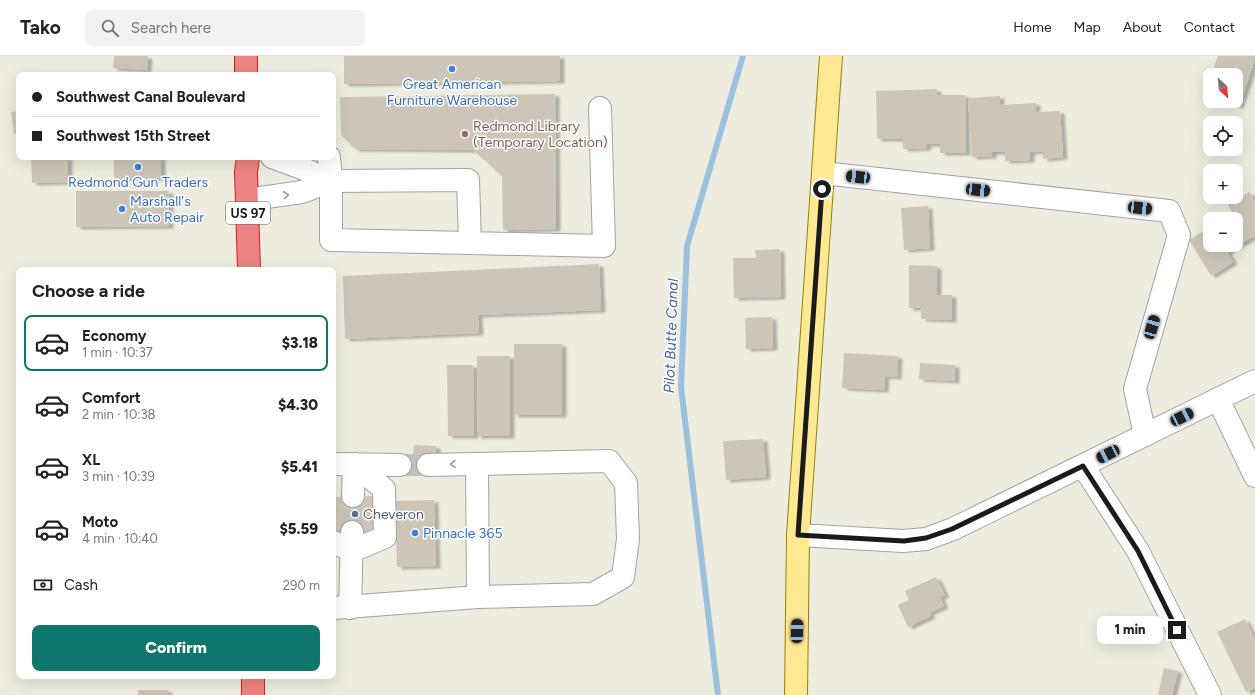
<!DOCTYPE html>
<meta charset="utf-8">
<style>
body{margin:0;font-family:Figtree,sans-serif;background:#f2f2f2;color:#222;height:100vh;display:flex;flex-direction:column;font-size:15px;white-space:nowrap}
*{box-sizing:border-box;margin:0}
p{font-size:13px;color:#767676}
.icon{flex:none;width:22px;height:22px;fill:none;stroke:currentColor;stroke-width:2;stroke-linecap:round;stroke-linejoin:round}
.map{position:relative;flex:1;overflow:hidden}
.sheet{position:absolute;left:16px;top:211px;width:320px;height:412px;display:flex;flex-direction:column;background:#fff;border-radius:8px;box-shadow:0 4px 16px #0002}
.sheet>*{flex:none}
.banner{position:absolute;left:16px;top:16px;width:320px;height:88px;border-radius:8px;box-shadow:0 4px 16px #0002;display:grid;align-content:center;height:88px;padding:0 16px;background:#fff}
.needle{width:26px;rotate:154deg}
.buttons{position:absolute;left:1203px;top:12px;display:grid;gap:8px}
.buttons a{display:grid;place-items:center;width:40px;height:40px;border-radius:8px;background:#fff;box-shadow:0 4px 16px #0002;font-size:20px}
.end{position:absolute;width:18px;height:18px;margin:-9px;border:5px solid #1b1b1b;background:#fff;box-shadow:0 0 0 2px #fff}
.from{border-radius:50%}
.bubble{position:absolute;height:28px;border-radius:8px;background:#fff;box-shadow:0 4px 16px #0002;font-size:13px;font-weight:800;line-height:28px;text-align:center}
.car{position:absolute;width:12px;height:24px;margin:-12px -6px;border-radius:5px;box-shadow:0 0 3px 1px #0007;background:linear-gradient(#222 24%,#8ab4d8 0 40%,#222 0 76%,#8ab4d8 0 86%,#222 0)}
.banner b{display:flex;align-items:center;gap:14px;height:38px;font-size:15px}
.banner b+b{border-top:1px solid #e0e0e0}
.banner i{width:10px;height:10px;background:#222}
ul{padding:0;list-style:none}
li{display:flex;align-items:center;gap:12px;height:56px;margin:0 8px 6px;padding:0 8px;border:2px solid transparent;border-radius:8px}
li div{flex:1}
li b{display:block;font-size:15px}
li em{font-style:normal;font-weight:800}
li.current{border-color:#0f766e}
li>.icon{width:36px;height:36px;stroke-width:1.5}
h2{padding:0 16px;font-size:18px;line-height:48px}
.pay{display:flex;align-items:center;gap:10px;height:44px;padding:0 16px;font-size:15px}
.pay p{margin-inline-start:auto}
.primary-button{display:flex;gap:8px;margin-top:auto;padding:8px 16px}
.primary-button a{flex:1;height:46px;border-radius:8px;background:#0f766e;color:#fff;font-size:16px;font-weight:800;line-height:46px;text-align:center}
header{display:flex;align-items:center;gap:24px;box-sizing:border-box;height:56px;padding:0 20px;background:#fff;border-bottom:1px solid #e0e0e0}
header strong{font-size:19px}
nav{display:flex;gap:22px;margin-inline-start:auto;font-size:14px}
.search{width:280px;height:36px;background:#f2f2f2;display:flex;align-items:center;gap:10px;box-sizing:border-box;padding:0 14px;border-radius:8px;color:#767676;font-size:15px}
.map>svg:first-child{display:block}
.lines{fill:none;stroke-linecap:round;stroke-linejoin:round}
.stream{stroke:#9cc0de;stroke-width:6}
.building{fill:#cdc6b8;filter:url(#shadow)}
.minor-tunnel{stroke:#c3c2b8;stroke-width:22;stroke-dasharray:22 11;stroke-linecap:butt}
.minor-casing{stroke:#a2a2a2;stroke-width:24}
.major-casing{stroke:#918200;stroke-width:24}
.highway-casing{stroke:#df1930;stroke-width:24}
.minor{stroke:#fff;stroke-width:22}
.major{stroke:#ffe892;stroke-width:22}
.highway{stroke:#eb8480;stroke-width:22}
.oneway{stroke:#989898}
.route{stroke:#1b1b1b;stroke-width:5}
.shop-dot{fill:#3f7fe0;stroke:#fff;stroke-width:1.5}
.education-dot{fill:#8d6e63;stroke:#fff;stroke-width:1.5}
.service-dot{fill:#5c6f8a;stroke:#fff;stroke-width:1.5}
.labels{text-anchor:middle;stroke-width:3;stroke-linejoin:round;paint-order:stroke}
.shield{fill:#fff;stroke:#5f5f5f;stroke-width:1}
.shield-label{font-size:13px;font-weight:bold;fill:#1b1b1b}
.shop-label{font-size:14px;fill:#366cbe;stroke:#fff}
.education-label{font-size:14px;fill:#785e54;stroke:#fff;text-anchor:start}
.service-label{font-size:14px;fill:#4e5e75;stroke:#fff;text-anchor:start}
.water-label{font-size:15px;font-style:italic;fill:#4360af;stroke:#fff}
</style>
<header>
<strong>Tako</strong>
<div class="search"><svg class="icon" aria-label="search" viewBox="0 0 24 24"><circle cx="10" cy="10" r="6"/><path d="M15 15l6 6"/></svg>Search here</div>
<nav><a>Home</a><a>Map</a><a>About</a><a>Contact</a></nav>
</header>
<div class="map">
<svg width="1255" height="639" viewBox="0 0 1255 639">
<defs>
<filter id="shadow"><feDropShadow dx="4.5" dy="2.5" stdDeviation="1" flood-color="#0004"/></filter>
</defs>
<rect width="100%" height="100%" fill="#edecdf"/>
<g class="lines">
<path class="stream" d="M718,639L681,331L687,190L743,0"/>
</g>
<g class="building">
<path d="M114,0H148L147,14L113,12Z"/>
<path d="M344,0H560V25L344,28Z"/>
<path d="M1218,0H1255V3L1239,50L1224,45H1236V19H1211Z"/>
<path d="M1210,24V40L1205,39Z"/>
<path d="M937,33V39H965L966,97H940V88H927V92L903,93V83H877L876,35Z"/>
<path d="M555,38L556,173L503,174L502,120L473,94L355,93L341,79L340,41Z"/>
<path d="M1000,40V49L1036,47V56L1060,55L1063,101L1043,103V95L1030,96V104L1005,105V96H992V100L972,101L968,42Z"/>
<path d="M19,55V77L14,78L11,56Z"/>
<path d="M31,101H68V126L32,127Z"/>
<path d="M114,101H161V122L114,123Z"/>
<path d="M76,135H169V170L76,171Z"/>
<path d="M1249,136L1255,146V182L1254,180L1227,196L1233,206L1211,220L1189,184L1210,171V189H1236V163H1223L1233,157L1228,149Z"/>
<path d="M928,150L930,192L904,194L901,152Z"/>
<path d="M780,193L781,241L734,242L733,202H756L755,194Z"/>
<path d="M599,208L601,254L478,259L479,277L345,283L343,220Z"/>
<path d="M909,209L937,210V239H952V264L921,263V252H909Z"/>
<path d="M772,261L773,292L746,293L745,262Z"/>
<rect x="514" y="288" width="48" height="71"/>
<path d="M844,297L898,300L897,321L885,320L884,334L842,332Z"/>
<rect x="477" y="300" width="33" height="80"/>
<path d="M920,307L955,309V325L919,323Z"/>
<path d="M447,309H473L474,380H448Z"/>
<path d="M763,383L766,421L726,424L723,385Z"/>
<path d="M414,389L436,390V401L428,415H399L400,398H413Z"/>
<path d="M377,440V476L333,477V441Z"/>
<path d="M434,444L436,510L397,511L395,445Z"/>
<path d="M936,521L945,539L940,541L944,550L929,557L931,560L908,571L898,549L909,544L905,535Z"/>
<path d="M1245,563L1255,584V632L1246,636L1217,576Z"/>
<path d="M1164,612L1178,615L1172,639H1158Z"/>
<rect x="138" y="634" width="30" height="5"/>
</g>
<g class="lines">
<g class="minor-tunnel">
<path d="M400,409H428"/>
<path d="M352,476L353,440"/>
</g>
<g class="minor-casing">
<g id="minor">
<path d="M272,101L304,113L331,125"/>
<path d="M329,101L331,125V184L470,187"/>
<path d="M823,117L1169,155L1179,179L1135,333L1145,379"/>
<path d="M247,144L302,136L331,125L468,124L470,187L604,190L600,52"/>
<path d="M1218,343L1255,420"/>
<path d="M333,408L400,409"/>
<path d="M477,408L478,541"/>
<path d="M1083,410L1138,495L1210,639"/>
<path d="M353,440L354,408"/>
<path d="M798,479L903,485L926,483L953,473L1255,325"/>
<path d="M333,486L352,495L385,481L384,433L354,408"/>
<path d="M333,552L478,541L593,538L623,521L628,483L626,427L609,405L428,409"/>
<path d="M350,552L352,476"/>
</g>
</g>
<g class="major-casing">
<path id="major" d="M796,639L798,479L831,0"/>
</g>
<g class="highway-casing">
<g id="highway">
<path d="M246,0V19"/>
<path d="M248,101L246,116L249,214"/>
<path d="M253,620V639"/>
</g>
</g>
<use href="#minor" class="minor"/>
<use href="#major" class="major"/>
<use href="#highway" class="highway"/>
</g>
<defs><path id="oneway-chevron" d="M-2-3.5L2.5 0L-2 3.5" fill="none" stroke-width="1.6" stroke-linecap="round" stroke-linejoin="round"/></defs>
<g class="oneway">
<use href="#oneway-chevron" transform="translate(286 139) rotate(-8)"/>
<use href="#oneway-chevron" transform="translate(453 408) rotate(179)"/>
</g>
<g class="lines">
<path class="route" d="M822,133L798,479L904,485L926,482L952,473L1083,410L1138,495L1177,574"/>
</g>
<g class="shop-dot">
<circle cx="452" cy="13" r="4"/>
<circle cx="138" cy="111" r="4"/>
<circle cx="122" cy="153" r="4"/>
<circle cx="415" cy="477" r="4"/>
</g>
<circle class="education-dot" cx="465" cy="78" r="4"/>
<circle class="service-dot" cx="355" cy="458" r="4"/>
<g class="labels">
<rect class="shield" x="226" y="146" width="44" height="22" rx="3"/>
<g class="shield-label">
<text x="248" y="162">US 97</text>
</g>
<g class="shop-label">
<text x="452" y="33">Great American<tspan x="452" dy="16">Furniture Warehouse</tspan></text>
<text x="138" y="131">Redmond Gun Traders</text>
<text x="130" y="150" text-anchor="start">Marshall's<tspan x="130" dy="16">Auto Repair</tspan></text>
<text x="423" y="482" text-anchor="start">Pinnacle 365</text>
</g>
<g class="education-label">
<text x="473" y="75">Redmond Library<tspan x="473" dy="16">(Temporary Location)</tspan></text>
</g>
<g class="service-label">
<text x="363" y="463">Cheveron</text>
</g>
<g class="water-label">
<text transform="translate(671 280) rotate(-88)" y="5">Pilot Butte Canal</text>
</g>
</g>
</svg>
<div class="buttons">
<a><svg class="needle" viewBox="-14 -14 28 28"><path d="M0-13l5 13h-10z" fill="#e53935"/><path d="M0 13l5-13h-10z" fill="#767676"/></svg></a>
<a><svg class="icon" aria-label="locate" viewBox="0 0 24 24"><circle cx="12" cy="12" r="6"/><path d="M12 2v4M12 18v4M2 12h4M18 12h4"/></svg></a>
<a>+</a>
<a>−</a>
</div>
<i class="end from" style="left:822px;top:133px"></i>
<i class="end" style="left:1177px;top:574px"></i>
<div class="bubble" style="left:1097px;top:560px;width:66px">1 min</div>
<i class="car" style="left:858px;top:121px;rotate:276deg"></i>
<i class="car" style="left:978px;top:134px;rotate:96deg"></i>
<i class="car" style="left:1140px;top:152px;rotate:96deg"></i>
<i class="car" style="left:1152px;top:271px;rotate:16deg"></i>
<i class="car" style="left:1182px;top:361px;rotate:64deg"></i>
<i class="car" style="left:1108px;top:398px;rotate:244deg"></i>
<i class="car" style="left:797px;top:575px;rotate:1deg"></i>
<div class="banner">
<b><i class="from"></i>Southwest Canal Boulevard</b>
<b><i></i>Southwest 15th Street</b>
</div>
<section class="sheet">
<h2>Choose a ride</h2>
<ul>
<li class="current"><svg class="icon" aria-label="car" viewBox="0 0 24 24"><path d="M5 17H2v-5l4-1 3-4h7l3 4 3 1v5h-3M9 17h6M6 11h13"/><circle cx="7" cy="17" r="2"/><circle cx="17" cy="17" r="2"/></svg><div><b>Economy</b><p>1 min · 10:37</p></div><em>$3.18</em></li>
<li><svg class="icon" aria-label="car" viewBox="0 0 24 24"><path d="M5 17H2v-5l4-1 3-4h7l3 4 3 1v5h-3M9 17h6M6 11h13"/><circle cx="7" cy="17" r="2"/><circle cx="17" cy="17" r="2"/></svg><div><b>Comfort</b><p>2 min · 10:38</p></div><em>$4.30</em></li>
<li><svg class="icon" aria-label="car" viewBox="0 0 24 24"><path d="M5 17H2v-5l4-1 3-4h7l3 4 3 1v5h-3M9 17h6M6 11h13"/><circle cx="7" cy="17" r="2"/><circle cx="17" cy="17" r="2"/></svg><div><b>XL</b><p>3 min · 10:39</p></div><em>$5.41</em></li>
<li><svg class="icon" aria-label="car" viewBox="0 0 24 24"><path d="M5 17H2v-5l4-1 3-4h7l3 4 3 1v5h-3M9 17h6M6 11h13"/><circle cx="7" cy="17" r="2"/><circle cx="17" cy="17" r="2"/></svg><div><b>Moto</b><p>4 min · 10:40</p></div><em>$5.59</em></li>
</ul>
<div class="pay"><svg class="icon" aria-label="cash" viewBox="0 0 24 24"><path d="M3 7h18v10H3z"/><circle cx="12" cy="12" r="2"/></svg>Cash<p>290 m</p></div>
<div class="primary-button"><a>Confirm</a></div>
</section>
</div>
